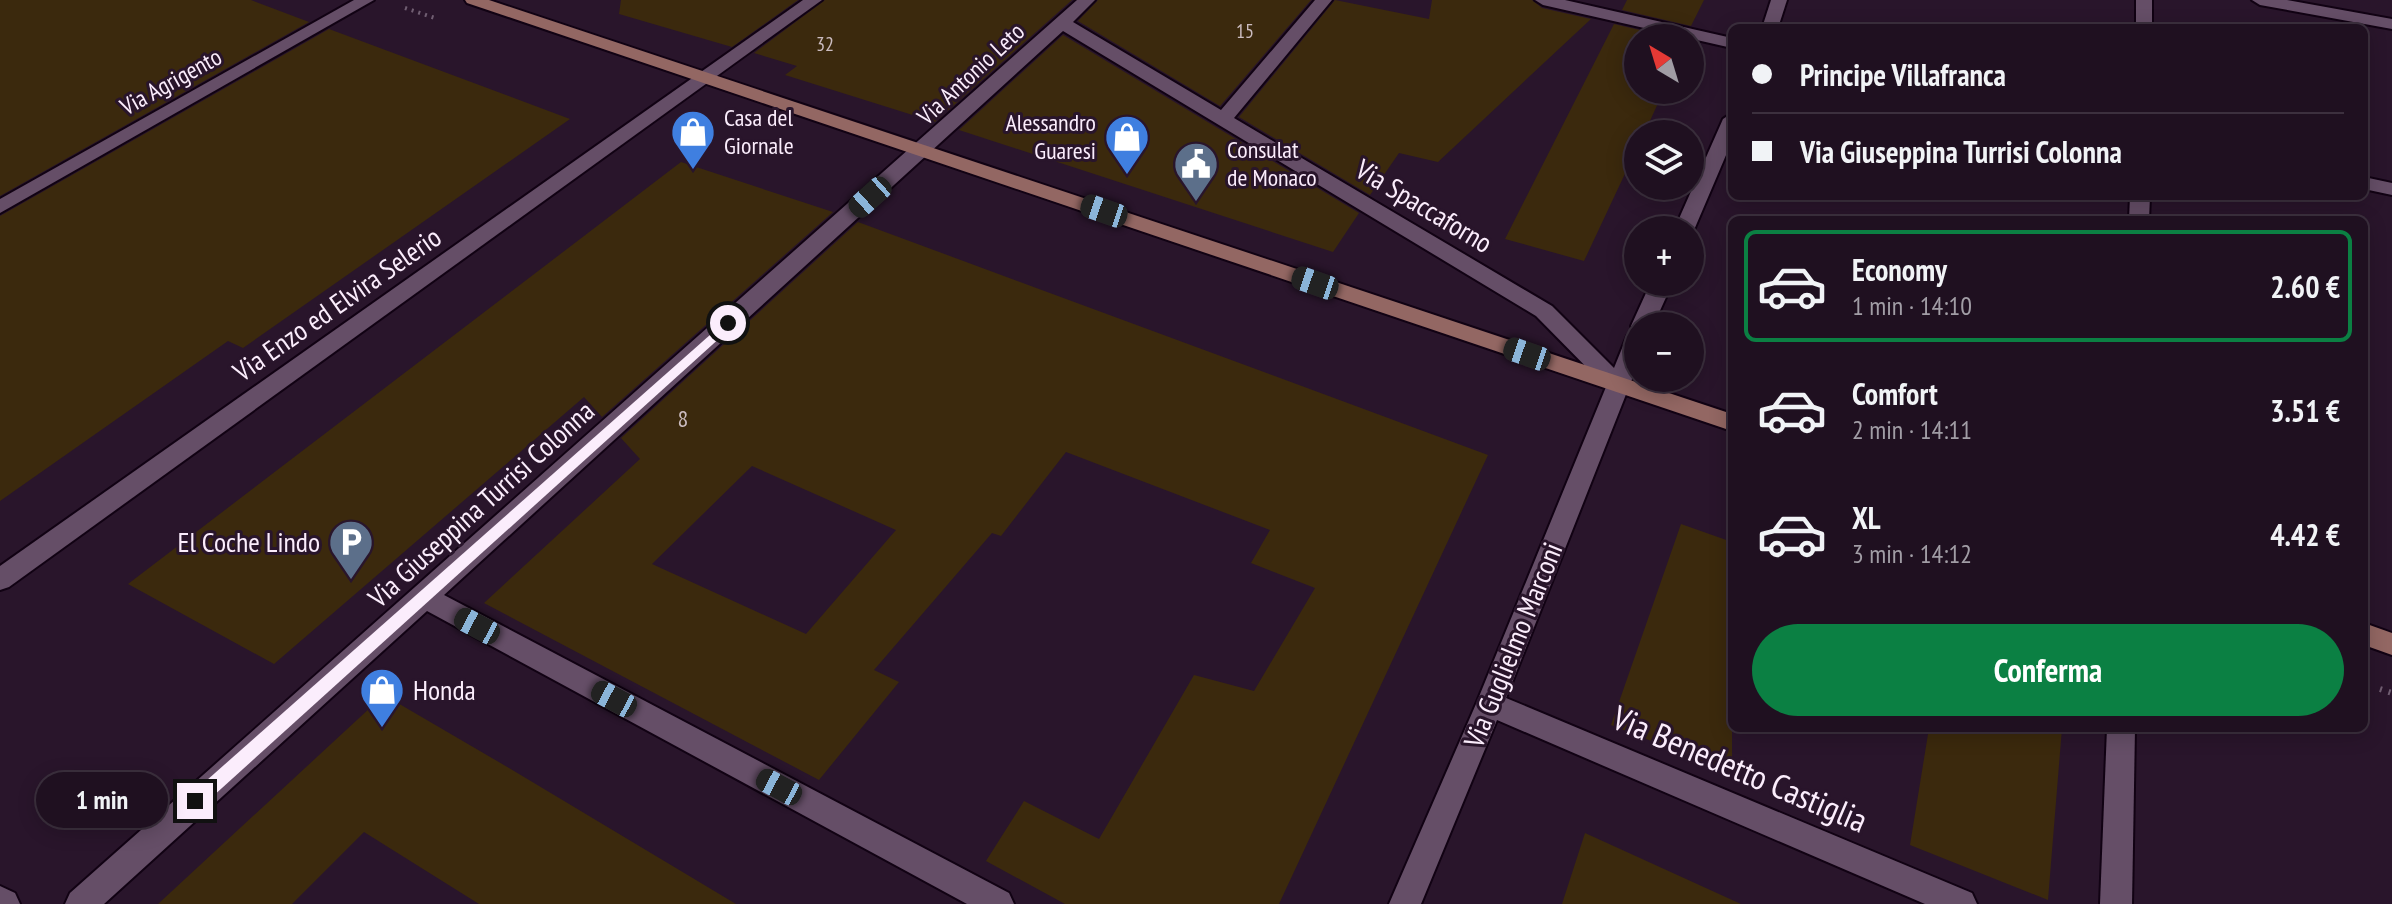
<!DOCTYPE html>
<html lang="it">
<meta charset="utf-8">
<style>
body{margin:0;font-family:"PT Sans Narrow",sans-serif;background:#2c1e2d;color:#f1f3f6;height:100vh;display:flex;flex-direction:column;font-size:30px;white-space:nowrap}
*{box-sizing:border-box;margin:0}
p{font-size:26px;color:#a19da5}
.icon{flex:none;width:44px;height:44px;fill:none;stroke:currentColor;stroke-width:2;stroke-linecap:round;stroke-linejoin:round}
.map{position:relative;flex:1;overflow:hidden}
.side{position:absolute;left:1728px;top:216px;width:640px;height:516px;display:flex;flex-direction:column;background:#1f1020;border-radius:12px;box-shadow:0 4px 20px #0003,0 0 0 2px #3c303e}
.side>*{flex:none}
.hud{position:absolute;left:1728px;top:24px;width:640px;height:176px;border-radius:12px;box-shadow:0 4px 20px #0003,0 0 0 2px #3c303e;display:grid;align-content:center;height:176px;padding:0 24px;background:#1f1020}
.needle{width:52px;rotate:322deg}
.buttons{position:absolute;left:1624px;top:24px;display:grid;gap:16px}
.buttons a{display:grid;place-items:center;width:80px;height:80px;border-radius:50%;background:#1f1020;box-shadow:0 4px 20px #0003,0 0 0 2px #3c303e;font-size:40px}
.end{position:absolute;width:36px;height:36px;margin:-18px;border:10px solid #fbedfc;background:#111;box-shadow:0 0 0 4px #111}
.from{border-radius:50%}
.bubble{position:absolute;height:56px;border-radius:28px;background:#1f1020;box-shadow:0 4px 20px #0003,0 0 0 2px #3c303e;font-size:26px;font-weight:700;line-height:56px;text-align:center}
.car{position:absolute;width:24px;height:48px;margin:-24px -12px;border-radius:10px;box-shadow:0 0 6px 2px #0007;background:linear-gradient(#222 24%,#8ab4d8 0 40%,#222 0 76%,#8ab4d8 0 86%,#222 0)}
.hud b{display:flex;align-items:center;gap:28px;height:76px;font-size:30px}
.hud b+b{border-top:2px solid #3c303e}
.hud i{width:20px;height:20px;background:#f1f3f6}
ul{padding:14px 0 0;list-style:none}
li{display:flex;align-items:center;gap:24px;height:112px;margin:0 16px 12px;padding:0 8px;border:4px solid transparent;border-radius:12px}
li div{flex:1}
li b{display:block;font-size:30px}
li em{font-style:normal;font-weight:700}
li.on{border-color:#0b8043}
li>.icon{width:72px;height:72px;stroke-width:1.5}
.primary-button{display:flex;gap:16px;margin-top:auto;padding:16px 24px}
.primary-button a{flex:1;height:92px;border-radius:48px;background:#0b8043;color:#fff;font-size:32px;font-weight:700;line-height:92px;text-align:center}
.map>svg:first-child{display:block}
.building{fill:#3b290d;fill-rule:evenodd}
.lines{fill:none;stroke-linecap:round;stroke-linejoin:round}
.street-casing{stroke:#110213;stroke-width:4}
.secondary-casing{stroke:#110213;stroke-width:4}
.path-far1{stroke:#705e72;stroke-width:4;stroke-dasharray:2 5;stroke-linecap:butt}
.path{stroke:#705e72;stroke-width:6;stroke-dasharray:2 7;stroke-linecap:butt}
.street{fill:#654e67;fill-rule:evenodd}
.secondary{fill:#936763;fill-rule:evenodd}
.route{fill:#fbedfc}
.labels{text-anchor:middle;stroke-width:6;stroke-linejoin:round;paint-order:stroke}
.far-number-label{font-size:20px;fill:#cbbcc0}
.far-street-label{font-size:24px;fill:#fbedfc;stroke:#29152b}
.far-poi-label{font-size:24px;fill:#fbedfc;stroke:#29152b;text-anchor:start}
.number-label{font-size:24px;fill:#cbbcc0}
.street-label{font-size:28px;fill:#fbedfc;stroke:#29152b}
.poi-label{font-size:28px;fill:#fbedfc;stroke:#29152b;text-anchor:end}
.near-street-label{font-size:34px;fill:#fbedfc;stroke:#29152b}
</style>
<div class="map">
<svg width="2392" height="904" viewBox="0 0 2392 904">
<rect width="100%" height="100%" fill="#29152b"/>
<g class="building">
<path d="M0,0H251L309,22L0,196Z"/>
<path d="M621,0H798L732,47L619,14Z"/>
<path d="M825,0H1072L935,122L785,75L797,66L754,53Z"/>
<path d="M1098,0H1311L1220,106L1078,21Z"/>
<path d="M1335,0L1429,19L1432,0H1532L1542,8L1591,19L1438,162L1399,153L1370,195L1239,117Z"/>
<path d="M1627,0H1704L1691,26L1622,10Z"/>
<path d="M1614,24L1675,38H1638V90H1664L1644,134H1638V146L1584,261L1505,239Z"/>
<path d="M329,29L570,119L243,348L228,341L0,501V216Z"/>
<path d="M1063,35L1359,213L1333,252L959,130Z"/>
<path d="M681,162L833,212L602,417L584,397L274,664L128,584Z"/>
<path d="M858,222L1488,455L1279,904H1065L986,861L1024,801L1099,839L1194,675L1254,691L1315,588L1251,563L1270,530L1066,452L1001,536L992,533L874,670L899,682L819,780L484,603L640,459L621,438ZM752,466L896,530L806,634L652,564Z"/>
<path d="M1681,524L1732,542V773L1611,725Z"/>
<path d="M384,695L509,768L736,904H479L364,832L292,904H158Z"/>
<path d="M1929,728H2062L2048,900L1910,845Z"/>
<path d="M1585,833L1741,904H1562Z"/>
</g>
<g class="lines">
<g class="street-casing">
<g id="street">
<path d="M354,0H374L0,213V199Z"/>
<path d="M803,0H822L9,587L0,590V566Z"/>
<path d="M1077,0H1095L1073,22L1221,110L1315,0H1332L1234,118L1552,306L1614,368L1627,336L1633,330L1631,326L1651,282H1673L1653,326H1638V364L1506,698L1972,893L1977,904H1925L1497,720L1421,904H1389L1476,704L1606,387L1536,316L1063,31L444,595L1009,893L1014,904H967L427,611L104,904H65L70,893Z"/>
<path d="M1535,0H1565L1732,38V48L1543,5Z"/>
<path d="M1771,0H1787L1778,28H1762Z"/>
<rect x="2136" y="0" width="16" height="28"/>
<path d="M2252,0H2287L2392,19V29L2260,5Z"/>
<path d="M1732,113V141L1694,230L1690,235V230H1674L1723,119Z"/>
<path d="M2364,177L2392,183V195L2364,189Z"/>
<path d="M2130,196H2150L2149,220H2129Z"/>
<path d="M2107,728H2135L2132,904H2100Z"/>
<path d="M0,886L15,893L20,904H0Z"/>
</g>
</g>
<g class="secondary-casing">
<g id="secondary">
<path d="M465,0H489L1732,414V431L467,3Z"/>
<path d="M2364,623L2392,633V655L2364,645Z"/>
</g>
</g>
<path class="path-far1" d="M405,8L438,19"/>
<path class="path" d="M2380,689L2392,693"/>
<use href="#street" class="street"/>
<use href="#secondary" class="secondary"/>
</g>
<path class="route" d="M728,319L734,323L733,326L201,807H189V796Z"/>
<defs>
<g id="shop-pin" transform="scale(2.3)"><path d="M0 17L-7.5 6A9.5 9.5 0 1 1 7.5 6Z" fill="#3f7fe0" stroke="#29152b"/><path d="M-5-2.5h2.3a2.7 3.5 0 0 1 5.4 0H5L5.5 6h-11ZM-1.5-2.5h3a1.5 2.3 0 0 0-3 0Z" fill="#fff"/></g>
<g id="civic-pin" transform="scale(2.3)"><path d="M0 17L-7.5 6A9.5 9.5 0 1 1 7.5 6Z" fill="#5c6f8a" stroke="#29152b"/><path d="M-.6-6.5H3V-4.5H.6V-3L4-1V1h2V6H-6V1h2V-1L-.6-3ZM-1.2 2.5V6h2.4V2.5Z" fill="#fff"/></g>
<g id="parking-pin" transform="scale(2.3)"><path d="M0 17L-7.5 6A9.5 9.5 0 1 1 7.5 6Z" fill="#5c6f8a" stroke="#29152b"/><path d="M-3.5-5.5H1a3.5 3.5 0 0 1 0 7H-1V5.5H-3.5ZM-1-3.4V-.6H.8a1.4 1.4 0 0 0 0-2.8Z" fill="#fff"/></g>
</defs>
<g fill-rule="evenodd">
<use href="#shop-pin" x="693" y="132"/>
<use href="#shop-pin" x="1127" y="137"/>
<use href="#civic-pin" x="1196" y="164"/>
<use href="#parking-pin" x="351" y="542"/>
<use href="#shop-pin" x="382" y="690"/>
</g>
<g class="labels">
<g class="far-number-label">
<text x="1245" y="38">15</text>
<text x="825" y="51">32</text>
</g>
<g class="far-street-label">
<text transform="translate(971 74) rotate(-43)" y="8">Via Antonio Leto</text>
<text transform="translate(171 82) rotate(-29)" y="8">Via Agrigento</text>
</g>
<g class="far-poi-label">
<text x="724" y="126">Casa del<tspan x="724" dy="28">Giornale</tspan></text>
<text x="1096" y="131" text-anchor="end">Alessandro<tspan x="1096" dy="28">Guaresi</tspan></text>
<text x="1227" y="158">Consulat<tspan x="1227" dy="28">de Monaco</tspan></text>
</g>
<g class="number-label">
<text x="683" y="427">8</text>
</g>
<g class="street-label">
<text transform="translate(1424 206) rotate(31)" y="10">Via Spaccaforno</text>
<text transform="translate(337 304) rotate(-35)" y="10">Via Enzo ed Elvira Selerio</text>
<text transform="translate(481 504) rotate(-42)" y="10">Via Giuseppina Turrisi Colonna</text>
<text transform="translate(1513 645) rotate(-68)" y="10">Via Guglielmo Marconi</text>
</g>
<g class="poi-label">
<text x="320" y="552">El Coche Lindo</text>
<text x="413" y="700" text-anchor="start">Honda</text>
</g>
<g class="near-street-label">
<text transform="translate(1740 769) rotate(23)" y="12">Via Benedetto Castiglia</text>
</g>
</g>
</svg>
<div class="buttons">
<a><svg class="needle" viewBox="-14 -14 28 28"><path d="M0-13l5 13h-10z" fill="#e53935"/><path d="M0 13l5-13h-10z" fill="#a19da5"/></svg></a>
<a><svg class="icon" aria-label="layers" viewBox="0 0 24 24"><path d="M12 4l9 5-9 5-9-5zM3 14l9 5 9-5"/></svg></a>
<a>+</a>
<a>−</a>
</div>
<i class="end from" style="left:728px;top:323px"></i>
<i class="end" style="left:195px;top:801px"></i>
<div class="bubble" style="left:36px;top:772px;width:132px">1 min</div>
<i class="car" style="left:870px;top:197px;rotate:228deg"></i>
<i class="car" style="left:1104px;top:211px;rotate:289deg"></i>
<i class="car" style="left:1315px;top:283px;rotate:289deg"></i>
<i class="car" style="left:1527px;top:354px;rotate:289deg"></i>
<i class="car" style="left:477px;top:626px;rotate:298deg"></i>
<i class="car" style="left:614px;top:699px;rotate:298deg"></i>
<i class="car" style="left:779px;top:787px;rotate:298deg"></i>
<div class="hud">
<b><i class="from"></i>Principe Villafranca</b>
<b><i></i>Via Giuseppina Turrisi Colonna</b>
</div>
<section class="side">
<ul>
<li class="on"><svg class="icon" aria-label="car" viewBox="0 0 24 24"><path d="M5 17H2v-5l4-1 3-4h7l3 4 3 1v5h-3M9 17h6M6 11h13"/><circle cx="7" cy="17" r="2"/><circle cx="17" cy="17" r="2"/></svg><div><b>Economy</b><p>1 min · 14:10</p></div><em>2.60 €</em></li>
<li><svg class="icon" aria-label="car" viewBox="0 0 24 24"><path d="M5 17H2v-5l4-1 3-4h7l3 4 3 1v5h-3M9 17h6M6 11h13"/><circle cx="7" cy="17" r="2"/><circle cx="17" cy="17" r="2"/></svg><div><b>Comfort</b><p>2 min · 14:11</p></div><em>3.51 €</em></li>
<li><svg class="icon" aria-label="car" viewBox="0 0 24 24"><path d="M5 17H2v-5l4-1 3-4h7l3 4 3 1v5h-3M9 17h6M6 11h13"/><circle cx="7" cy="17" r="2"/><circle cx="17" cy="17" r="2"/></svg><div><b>XL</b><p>3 min · 14:12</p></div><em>4.42 €</em></li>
</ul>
<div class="primary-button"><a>Conferma</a></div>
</section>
</div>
